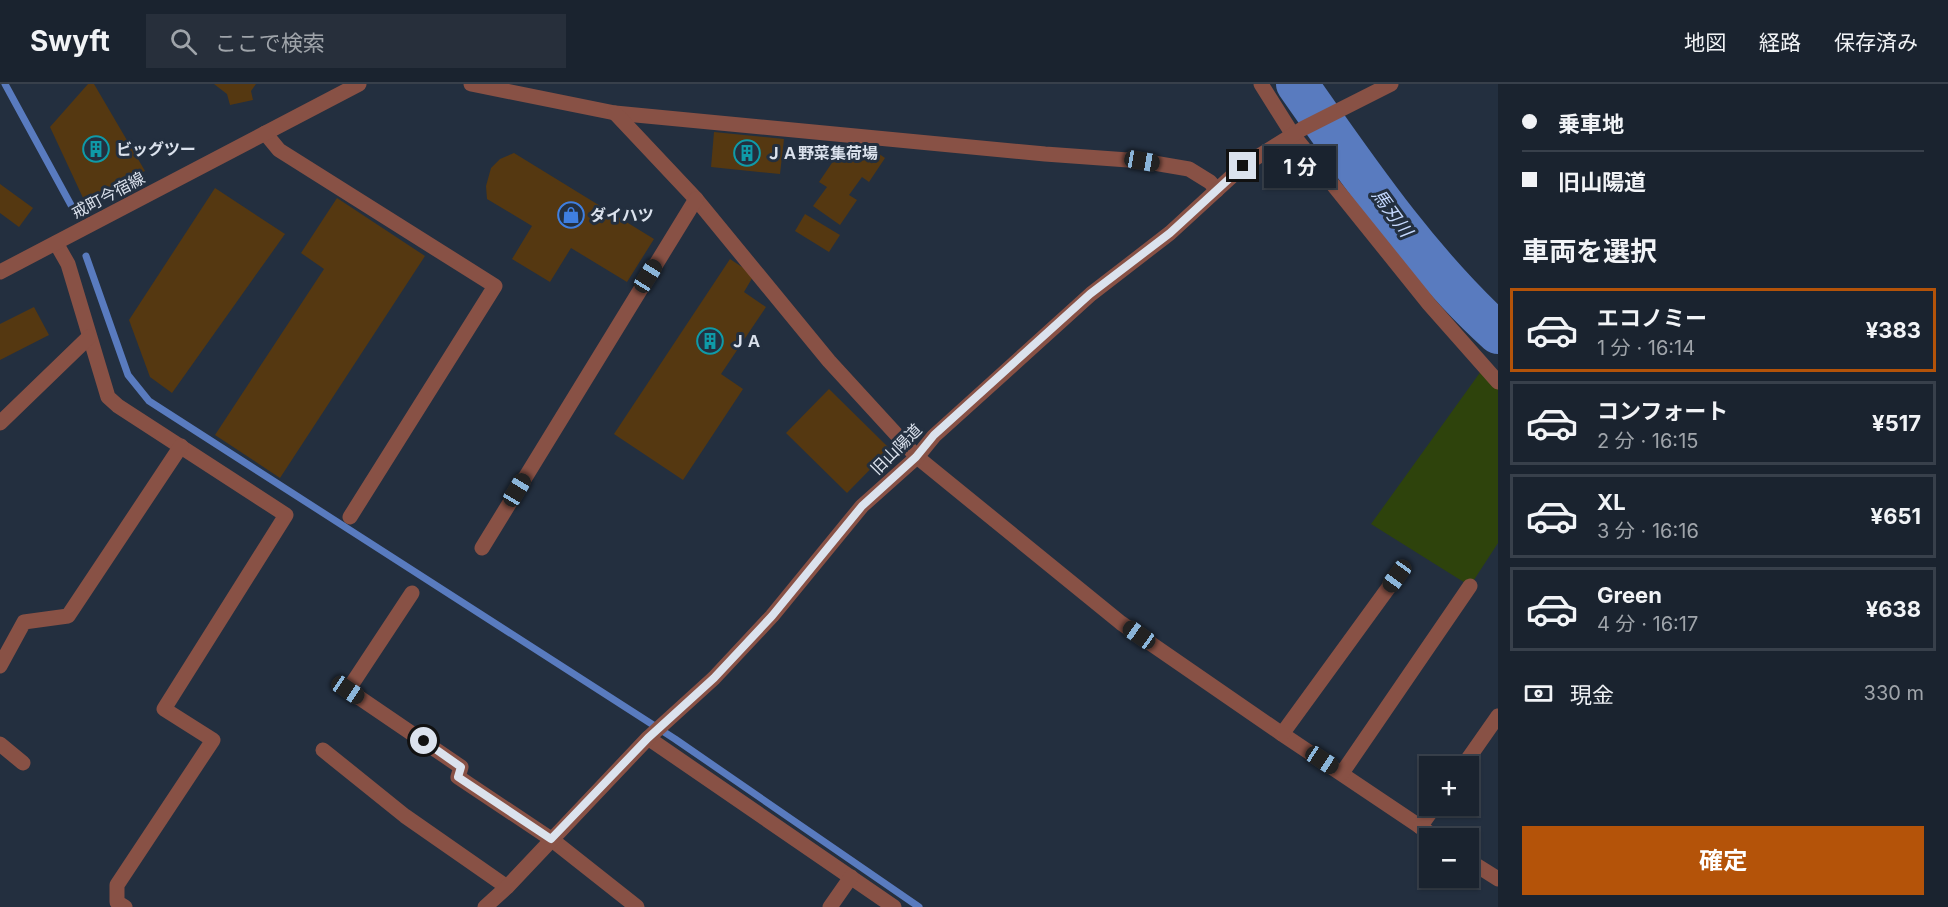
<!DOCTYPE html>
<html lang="ja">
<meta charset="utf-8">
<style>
body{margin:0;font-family:Inter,"Noto Sans JP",sans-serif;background:#272f3b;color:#f1f3f6;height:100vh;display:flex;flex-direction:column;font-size:22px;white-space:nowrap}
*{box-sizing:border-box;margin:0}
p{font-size:20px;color:#9fa4aa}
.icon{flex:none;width:33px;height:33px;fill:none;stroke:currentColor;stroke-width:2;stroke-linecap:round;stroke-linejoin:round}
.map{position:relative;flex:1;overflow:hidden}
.side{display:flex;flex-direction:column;background:#1a232f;width:450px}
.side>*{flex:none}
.hud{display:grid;align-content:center;height:132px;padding:0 24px;background:#1a232f}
.tools{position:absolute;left:1419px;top:672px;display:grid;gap:12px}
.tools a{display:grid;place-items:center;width:60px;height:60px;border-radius:0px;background:#1a232f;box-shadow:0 2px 4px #0004,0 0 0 2px #38404b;font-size:30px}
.end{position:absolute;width:27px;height:27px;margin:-14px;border:8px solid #dbe2ed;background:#111;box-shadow:0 0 0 3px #111}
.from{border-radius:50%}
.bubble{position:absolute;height:42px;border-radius:0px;background:#1a232f;box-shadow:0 2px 4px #0004,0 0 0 2px #38404b;font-size:20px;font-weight:700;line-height:42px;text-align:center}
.car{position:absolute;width:18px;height:36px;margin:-18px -9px;border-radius:8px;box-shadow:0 0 4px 2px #0007;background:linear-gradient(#222 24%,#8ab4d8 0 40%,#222 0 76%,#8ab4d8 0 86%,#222 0)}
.hud b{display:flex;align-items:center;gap:21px;height:57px;font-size:22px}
.hud b+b{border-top:2px solid #38404b}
.hud i{width:15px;height:15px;background:#f1f3f6}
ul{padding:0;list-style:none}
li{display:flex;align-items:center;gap:18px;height:84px;margin:0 12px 9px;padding:0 12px;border:3px solid #38404b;border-radius:0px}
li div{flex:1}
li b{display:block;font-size:22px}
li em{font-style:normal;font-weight:700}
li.on{border-color:#b45309}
li>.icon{width:54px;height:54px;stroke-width:1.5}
h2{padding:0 24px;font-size:27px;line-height:72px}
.pay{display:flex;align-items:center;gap:15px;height:66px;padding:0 24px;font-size:22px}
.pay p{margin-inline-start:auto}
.cta{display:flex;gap:12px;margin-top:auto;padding:12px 24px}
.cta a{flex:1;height:69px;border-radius:0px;background:#b45309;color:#fff;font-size:24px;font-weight:700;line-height:69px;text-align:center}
header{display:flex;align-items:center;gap:36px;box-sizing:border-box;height:84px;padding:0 30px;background:#1a232f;border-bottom:2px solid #38404b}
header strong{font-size:28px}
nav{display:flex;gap:33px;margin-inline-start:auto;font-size:21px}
.search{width:420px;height:54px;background:#272f3b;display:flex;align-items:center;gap:15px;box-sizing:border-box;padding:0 21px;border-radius:0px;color:#9fa4aa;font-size:22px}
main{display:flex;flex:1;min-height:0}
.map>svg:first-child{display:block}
.green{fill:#2e430c}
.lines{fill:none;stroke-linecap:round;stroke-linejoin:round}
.stream{stroke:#597bbf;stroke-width:7}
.river{stroke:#597bbf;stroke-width:42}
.building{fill:#553811}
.minor{stroke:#885145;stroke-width:15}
.tertiary{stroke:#885145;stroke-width:15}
.route{stroke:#dbe2ed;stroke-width:8}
.labels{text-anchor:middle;stroke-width:6;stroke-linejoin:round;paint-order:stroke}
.poi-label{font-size:16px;font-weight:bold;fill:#dbe2ed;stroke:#232f3f;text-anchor:start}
.street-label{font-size:16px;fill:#dbe2ed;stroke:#232f3f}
.water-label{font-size:18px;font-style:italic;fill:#c5d9ff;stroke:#232f3f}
</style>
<header>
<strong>Swyft</strong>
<div class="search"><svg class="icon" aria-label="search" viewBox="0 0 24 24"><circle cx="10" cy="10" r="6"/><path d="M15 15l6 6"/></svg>ここで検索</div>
<nav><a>地図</a><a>経路</a><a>保存済み</a></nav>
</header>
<main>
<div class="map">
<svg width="1498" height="823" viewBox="0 0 1498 823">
<rect width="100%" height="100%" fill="#232f3f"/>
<path class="green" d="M1484,283L1498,298V459L1470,502L1371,440Z"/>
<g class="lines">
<g class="stream">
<path d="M5,0L71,121"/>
<path d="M86,172L128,291L149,317L675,655L919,823"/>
</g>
<path class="river" d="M1297,0C1358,87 1419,177 1498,249"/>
</g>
<g class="building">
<path d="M88,0H94L145,87L84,116L50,43Z"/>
<path d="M214,0H256L251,7L253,16L230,21L227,10Z"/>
<path d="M714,48L784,55L780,90L711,83Z"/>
<path d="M859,56L885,74L869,98L862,93L849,111L857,116L840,141L813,122L827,103L819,98L840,67L848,73Z"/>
<path d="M514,69L654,155L627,198L571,164L550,198L512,175L532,142L487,115L486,102L491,84L500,75Z"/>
<path d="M0,100L33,124L19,143L0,129Z"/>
<path d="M215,104L285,150L172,309L150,293L129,236Z"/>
<path d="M337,114L425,172L280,394L215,351L324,185L301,169Z"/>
<path d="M805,130L840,151L829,168L795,147Z"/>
<path d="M730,175L754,191L744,208L766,223L721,290L743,305L683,396L614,350Z"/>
<path d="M34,223L49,251L0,276V240Z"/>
<path d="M829,305L890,365L847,409L786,349Z"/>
</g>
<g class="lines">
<g class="minor">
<path d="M471,0L615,29L1045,70L1142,77L1189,85L1210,98L1217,106"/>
<path d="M1261,0L1293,51L1429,220L1498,298"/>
<path d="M615,29L696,115L829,277L917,373L1121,539L1282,650L1437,754"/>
<path d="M265,49L279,66L495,202L350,433"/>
<path d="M56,159L68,180L108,313L118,322L286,431L164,625L213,656L117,801V818L125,823"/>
<path d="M0,339L89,253"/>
<path d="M482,464L696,115"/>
<path d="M412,509L348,606L461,683L458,693L551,755L637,823"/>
<path d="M0,582L24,538L68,532L181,362"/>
<path d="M1282,650L1397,492"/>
<path d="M648,654L894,823"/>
<path d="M0,660L23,679"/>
<path d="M323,666L405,732L507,803"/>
<path d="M1463,682L1498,632"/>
<path d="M1342,689L1470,502"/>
<path d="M1420,743L1435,722"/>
<path d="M1468,776L1498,795"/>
<path d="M485,823L507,803L648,654L714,594L772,532L862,422L917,373L934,352L1091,210L1170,149L1243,82L1302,45L1391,0"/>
<path d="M830,823L851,793"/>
</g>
<path class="tertiary" d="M0,188L359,0"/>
</g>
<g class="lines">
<path class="route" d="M424,657L461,683L458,693L551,755L648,654L714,594L772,532L862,422L916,373L934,351L1090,210L1170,149L1243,82"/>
</g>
<defs>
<g id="building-ring" transform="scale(1.35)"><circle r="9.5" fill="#232f3f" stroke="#0f9aa8" stroke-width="1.5"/><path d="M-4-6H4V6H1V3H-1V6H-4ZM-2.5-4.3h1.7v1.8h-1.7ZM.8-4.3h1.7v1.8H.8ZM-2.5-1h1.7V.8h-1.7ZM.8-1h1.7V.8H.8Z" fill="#0f9aa8"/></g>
<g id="shop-ring" transform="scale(1.35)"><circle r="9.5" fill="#232f3f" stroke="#3f7fe0" stroke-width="1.5"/><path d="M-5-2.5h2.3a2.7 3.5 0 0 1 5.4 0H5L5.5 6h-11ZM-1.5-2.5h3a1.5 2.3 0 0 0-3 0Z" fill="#3f7fe0"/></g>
</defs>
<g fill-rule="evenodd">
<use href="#building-ring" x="96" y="65"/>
<use href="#building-ring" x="747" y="69"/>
<use href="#shop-ring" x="571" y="131"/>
<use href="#building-ring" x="710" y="257"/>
</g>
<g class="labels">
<g class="poi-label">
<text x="116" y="71">ビッグツー</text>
<text x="766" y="75">ＪＡ野菜集荷場</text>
<text x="590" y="137">ダイハツ</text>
<text x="730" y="263">ＪＡ</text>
</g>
<g class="street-label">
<text transform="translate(108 111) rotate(-28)" y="6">戒町今宿線</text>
<text transform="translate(896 365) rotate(-45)" y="6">旧山陽道</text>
</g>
<g class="water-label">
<text transform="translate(1392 129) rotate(54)" y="6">馬刃川</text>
</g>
</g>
</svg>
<div class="tools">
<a>+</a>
<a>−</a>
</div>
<i class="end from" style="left:424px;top:657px"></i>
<i class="end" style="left:1243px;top:82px"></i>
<div class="bubble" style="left:1264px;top:62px;width:72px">1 分</div>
<i class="car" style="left:1142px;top:77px;rotate:100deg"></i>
<i class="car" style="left:648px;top:192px;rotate:32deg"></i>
<i class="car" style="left:517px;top:406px;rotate:31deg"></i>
<i class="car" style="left:1397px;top:492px;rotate:216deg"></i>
<i class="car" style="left:1139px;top:551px;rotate:305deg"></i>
<i class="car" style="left:348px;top:606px;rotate:124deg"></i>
<i class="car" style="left:1322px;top:676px;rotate:123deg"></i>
</div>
<section class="side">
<div class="hud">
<b><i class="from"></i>乗車地</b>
<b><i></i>旧山陽道</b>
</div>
<h2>車両を選択</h2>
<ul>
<li class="on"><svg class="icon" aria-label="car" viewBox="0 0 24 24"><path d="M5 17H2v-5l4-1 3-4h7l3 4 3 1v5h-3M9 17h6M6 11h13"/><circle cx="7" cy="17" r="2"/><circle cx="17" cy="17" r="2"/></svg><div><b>エコノミー</b><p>1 分 · 16:14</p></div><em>¥383</em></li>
<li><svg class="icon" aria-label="car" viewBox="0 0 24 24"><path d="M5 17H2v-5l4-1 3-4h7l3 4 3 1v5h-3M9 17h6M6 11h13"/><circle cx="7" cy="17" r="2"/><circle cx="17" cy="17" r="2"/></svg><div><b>コンフォート</b><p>2 分 · 16:15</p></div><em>¥517</em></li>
<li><svg class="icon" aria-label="car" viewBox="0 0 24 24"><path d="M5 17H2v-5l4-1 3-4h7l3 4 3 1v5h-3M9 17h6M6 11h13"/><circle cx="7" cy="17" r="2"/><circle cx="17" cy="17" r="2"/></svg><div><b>XL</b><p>3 分 · 16:16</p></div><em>¥651</em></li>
<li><svg class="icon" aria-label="car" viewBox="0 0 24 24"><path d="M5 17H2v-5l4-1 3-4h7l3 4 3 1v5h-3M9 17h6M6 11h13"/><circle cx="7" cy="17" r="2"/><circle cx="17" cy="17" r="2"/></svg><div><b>Green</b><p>4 分 · 16:17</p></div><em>¥638</em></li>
</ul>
<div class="pay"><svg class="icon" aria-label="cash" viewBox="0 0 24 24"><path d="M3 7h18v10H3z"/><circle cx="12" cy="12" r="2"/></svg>現金<p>330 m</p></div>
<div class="cta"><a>確定</a></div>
</section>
</main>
